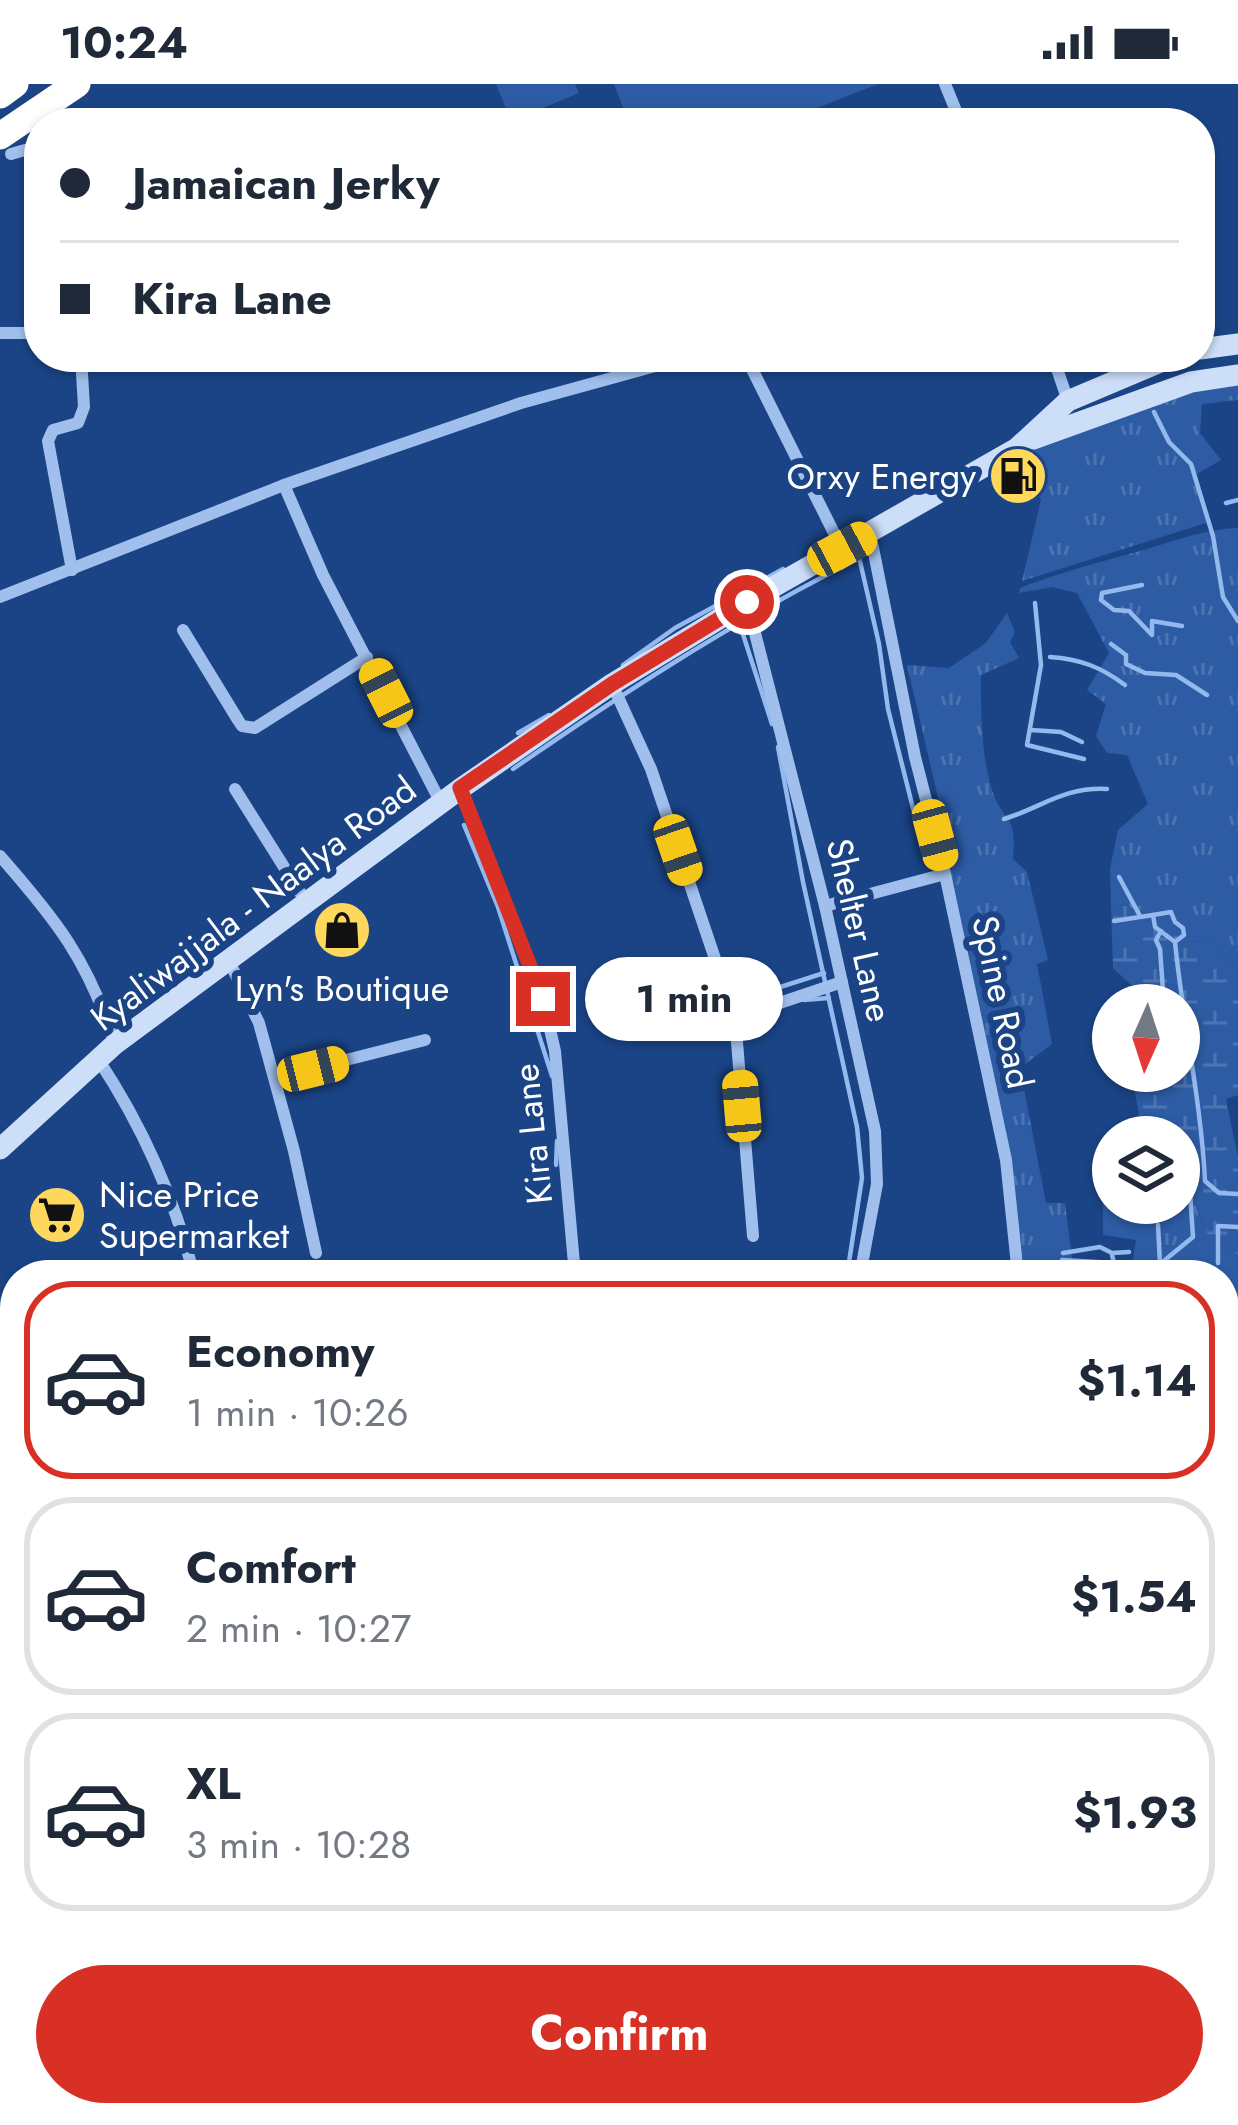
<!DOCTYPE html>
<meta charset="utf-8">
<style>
body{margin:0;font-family:Jost,sans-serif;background:#f6f6f7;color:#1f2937;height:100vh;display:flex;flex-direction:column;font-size:45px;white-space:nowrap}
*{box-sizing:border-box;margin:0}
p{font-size:39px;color:#747a83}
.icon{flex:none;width:66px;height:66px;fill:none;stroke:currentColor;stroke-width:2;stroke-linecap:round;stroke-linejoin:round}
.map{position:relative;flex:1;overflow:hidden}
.side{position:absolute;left:0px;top:1176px;width:1239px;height:867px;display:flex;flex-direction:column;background:#fff;border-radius:48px 48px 0 0;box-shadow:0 3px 9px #0004}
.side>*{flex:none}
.hud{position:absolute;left:24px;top:24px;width:1191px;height:264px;border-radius:48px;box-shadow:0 3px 9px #0004;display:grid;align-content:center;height:264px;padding:0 36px;background:#fff}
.needle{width:78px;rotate:183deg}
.fabs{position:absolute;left:1092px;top:900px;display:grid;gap:24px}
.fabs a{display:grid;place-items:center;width:108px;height:108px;border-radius:50%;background:#fff;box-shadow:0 3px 9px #0004;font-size:60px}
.end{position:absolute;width:54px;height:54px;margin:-27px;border:15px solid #d93025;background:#fff;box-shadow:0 0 0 6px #fff}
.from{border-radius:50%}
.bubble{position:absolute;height:84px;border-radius:42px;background:#fff;box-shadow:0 3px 9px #0004;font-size:39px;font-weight:700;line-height:84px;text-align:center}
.car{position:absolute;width:36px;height:72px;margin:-36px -18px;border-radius:15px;box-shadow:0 0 9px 3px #0007;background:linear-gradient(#f5c518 24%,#345 0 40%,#f5c518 0 76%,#345 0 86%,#f5c518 0)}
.hud b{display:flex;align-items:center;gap:42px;height:114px;font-size:45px}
.hud b+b{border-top:3px solid #e0e1e3}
.hud i{width:30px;height:30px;background:#1f2937}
ul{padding:21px 0 0;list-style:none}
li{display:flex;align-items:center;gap:36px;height:198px;margin:0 24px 18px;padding:0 12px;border:6px solid #e0e1e3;border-radius:48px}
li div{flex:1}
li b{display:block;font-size:45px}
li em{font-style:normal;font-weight:700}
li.active{border-color:#d93025}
li>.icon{width:108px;height:108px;stroke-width:1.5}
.action{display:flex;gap:24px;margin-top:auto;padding:24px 36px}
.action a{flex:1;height:138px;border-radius:72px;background:#d93025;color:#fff;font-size:48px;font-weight:700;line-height:138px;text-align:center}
.status{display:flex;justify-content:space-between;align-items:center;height:84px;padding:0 60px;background:#fff;direction:ltr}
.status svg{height:33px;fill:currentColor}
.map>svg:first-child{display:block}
.grass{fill:url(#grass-tufts)}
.wetland{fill:url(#wetland-marsh)}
.pitch{fill:#2d5ca4}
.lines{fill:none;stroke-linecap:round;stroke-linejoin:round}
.stream{stroke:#94b9ee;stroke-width:4.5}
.minor{stroke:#a1bfec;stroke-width:12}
.secondary{stroke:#cddef9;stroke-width:21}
.motorway{stroke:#fff;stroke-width:27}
.route{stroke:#d93025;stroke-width:15}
.labels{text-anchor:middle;stroke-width:12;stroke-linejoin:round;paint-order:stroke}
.poi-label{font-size:36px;fill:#fff;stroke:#1a4486;text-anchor:end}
.street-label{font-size:36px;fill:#fff;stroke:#1a4486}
</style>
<div class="status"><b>10:24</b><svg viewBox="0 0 49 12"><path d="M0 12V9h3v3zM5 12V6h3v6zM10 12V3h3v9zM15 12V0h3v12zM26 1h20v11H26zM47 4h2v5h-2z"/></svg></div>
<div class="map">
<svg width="1238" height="2041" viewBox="0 0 1238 2041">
<defs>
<pattern id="grass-tufts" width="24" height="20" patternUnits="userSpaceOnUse" patternTransform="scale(3)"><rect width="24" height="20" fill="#2d5ca4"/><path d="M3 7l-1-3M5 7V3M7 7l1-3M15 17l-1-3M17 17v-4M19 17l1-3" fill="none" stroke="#4c74b2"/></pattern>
<pattern id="wetland-marsh" width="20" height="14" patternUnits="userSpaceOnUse" patternTransform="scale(3)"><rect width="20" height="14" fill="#2d5ca4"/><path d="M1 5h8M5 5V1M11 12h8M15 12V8" fill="none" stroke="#4c74b2"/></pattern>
</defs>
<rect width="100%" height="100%" fill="#1a4486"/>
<g class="grass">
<path d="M1238,283V316L1202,320L1200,349L1221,376L1195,391L1209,438L1022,497L1041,416L1020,371L1091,333Z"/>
<path d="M1238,444V889L1213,857L1175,858L1127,821L1111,823L1110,785L1118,746L1148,720L1127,671L1107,669L1096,652L1106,620L1087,606L1109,569L1077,509L1053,503L1019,509L1020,504C1061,488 1104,477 1147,465C1177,456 1206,445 1238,444Z"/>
<path d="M1007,529L1015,548L1010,558L1019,574L981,591C981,628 981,670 992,706C1004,742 1017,726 1013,775L1027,788L1048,876L1037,880L1052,960L1020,984L1046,1119H1065L1074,1191H1025L1005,1045L946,785L937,709L907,581L949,584L986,559Z"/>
<path d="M1179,1072H1187L1203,1146L1238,1171V1322L1224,1320V1191H1131L1136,1156L1103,1151V1084H1113V1119H1179Z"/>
<path d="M1224,1338L1238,1341V2041H1191L1185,2028H1224V1621L1235,1563L1224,1538V1438L1228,1436L1224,1424Z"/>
</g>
<path class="wetland" d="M1127,821L1175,858L1213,857L1238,889V1011L1226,1015L1238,1073V1171L1203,1146L1187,1072H1179V1053H1154L1142,1047L1131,987H1179V921H1144L1145,914L1113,884L1111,823Z"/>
<g class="pitch">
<path d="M496,0H575L579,9L511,37Z"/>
<path d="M614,0H878L779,39H629Z"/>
</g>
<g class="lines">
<g class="stream">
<path d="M1154,328L1169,358L1191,380L1213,452L1223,513L1238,537"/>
<path d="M1226,419L1238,416"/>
<path d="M841,484L859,473L879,560L888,625L917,740"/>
<path d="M1142,501L1102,509L1101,516L1114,526L1129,527L1152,551V537L1182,542"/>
<path d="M1035,519L1041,581L1027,661L1084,675"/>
<path d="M739,538L772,640"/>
<path d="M1111,560L1126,571V580L1145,589L1176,591L1207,611"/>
<path d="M1050,573C1080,575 1101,583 1125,601"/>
<path d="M623,581L675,544L783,485"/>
<path d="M1031,646L1061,648L1082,658"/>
<path d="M518,649L549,631"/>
<path d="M778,663L803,798L857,1043L862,1094L847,1191"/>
<path d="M513,685C617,613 722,545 834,487"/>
<path d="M1004,735C1043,723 1063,703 1107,705"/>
<path d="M464,741L498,823L552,992"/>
<path d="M1119,793L1140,832"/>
<path d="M1114,837L1153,831"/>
<path d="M1161,847L1156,856L1160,865L1164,921"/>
<path d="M1175,858L1155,843L1153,831L1171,828L1175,838L1183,844L1184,851L1175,858C1183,939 1201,1016 1205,1097L1219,1109L1238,1110"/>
<path d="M746,914L824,889"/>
<path d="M804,916L829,914"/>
<path d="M755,937L771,927"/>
<path d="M556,1081L557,1057"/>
<path d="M1158,1141L1160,1180L1193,1153L1190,1108L1179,1107"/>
<path d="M1063,1169L1100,1163L1112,1169L1129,1168"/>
<path d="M1062,1176L1114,1179L1112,1171"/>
<path d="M1218,1179V1142L1238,1143"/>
<path d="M741,2028V2041"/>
<path d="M525,2041L530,2028"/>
</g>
<g class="minor">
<path d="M945,0L961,39"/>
<path d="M11,70L39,62"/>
<path d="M0,249H39"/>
<path d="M746,273L842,465"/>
<path d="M1053,273L1068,317"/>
<path d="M284,401L323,491L441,719"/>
<path d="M870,449L915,673L945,790L1006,1076L1018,1191"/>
<path d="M72,486L48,357L53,346L78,339L84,323L81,273"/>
<path d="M0,513L284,401L521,319L688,273"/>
<path d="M747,518L825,822L875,1047L877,1100L860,1191"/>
<path d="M183,546L238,636L242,642L255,644L367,573"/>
<path d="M612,600L651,685L735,934L753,1152"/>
<path d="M235,705L306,818"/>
<path d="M460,705L543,915L555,967L575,1191"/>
<path d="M0,772C57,837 88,876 115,960"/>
<path d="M825,822L945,790"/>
<path d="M228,875L259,939L294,1067L316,1169"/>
<path d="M735,934L842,898"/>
<path d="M98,975C143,1043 174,1112 194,1191"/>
<path d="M275,994L425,956"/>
<path d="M1224,1329L1238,1332"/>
<path d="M0,1484L15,1483"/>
<path d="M11,1781H15"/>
<path d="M749,2028V2041"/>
<path d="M866,2028V2041"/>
<path d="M296,2041L300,2028"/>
<path d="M535,2041L540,2028"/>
<path d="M1000,2041V2028"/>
</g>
<g class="secondary">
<path d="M1200,265L1238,260"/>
<path d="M1033,355L1191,298L1238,291"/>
<path d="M0,1065L115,960L460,705L612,600L747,518L1017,364L1068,317L1172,273"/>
</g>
<g class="motorway">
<path d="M0,11L15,0"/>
<path d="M0,52L77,0"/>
</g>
</g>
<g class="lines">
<path class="route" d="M543,915L460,704L612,600L747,518"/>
</g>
<defs>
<g id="fuel-disc" transform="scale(3)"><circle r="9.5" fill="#fed85d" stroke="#1a4486"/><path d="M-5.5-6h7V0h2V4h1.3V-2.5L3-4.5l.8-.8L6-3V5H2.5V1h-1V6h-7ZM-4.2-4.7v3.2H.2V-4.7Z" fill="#111"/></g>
<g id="shop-disc" transform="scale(3)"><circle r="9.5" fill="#fed85d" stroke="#1a4486"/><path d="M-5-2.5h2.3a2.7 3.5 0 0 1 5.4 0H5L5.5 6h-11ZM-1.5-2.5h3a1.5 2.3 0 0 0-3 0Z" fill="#111"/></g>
<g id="supermarket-disc" transform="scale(3)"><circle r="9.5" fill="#fed85d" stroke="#1a4486"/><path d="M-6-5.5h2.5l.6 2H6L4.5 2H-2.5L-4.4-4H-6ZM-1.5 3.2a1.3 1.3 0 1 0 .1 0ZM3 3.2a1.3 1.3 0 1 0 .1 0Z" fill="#111"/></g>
</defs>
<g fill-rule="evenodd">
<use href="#fuel-disc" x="1018" y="392"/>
<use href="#shop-disc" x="342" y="846"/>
<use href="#supermarket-disc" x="57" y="1131"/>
</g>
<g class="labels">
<g class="poi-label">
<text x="976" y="405">Orxy Energy</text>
<text x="342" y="917" text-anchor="middle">Lyn's Boutique</text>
<text x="99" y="1123" text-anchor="start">Nice Price<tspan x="99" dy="41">Supermarket</tspan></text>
</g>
<g class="street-label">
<text transform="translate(253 819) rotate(-37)" y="13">Kyaliwajjala - Naalya Road</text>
<text transform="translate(860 846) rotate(77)" y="13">Shelter Lane</text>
<text transform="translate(1003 918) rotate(78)" y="13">Spine Road</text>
<text transform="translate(532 1050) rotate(-96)" y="13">Kira Lane</text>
</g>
</g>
</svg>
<div class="fabs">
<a><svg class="needle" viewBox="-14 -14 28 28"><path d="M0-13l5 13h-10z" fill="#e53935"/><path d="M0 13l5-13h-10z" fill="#747a83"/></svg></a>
<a><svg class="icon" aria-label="layers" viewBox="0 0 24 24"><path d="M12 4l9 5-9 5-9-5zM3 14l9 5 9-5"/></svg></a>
</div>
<i class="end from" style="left:747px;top:518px"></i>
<i class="end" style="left:543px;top:915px"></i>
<div class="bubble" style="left:585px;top:873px;width:198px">1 min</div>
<i class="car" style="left:842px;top:465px;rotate:62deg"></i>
<i class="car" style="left:386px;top:609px;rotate:333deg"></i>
<i class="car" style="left:935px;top:751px;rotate:165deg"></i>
<i class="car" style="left:678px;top:766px;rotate:161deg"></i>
<i class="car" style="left:313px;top:985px;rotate:76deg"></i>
<i class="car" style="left:742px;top:1022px;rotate:355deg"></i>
<div class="hud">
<b><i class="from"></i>Jamaican Jerky</b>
<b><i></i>Kira Lane</b>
</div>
<section class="side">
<ul>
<li class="active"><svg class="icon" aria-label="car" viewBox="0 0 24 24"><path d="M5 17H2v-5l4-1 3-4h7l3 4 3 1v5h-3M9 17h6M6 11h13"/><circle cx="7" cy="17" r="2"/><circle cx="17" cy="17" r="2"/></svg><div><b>Economy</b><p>1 min · 10:26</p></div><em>$1.14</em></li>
<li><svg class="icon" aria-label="car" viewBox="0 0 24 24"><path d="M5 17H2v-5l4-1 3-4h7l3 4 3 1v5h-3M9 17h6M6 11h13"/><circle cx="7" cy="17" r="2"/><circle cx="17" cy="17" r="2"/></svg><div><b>Comfort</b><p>2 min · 10:27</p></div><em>$1.54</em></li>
<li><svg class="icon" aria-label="car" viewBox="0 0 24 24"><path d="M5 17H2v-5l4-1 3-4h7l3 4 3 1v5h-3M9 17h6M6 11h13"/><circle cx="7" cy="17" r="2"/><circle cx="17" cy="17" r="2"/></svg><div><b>XL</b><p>3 min · 10:28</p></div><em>$1.93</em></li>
</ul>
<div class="action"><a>Confirm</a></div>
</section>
</div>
